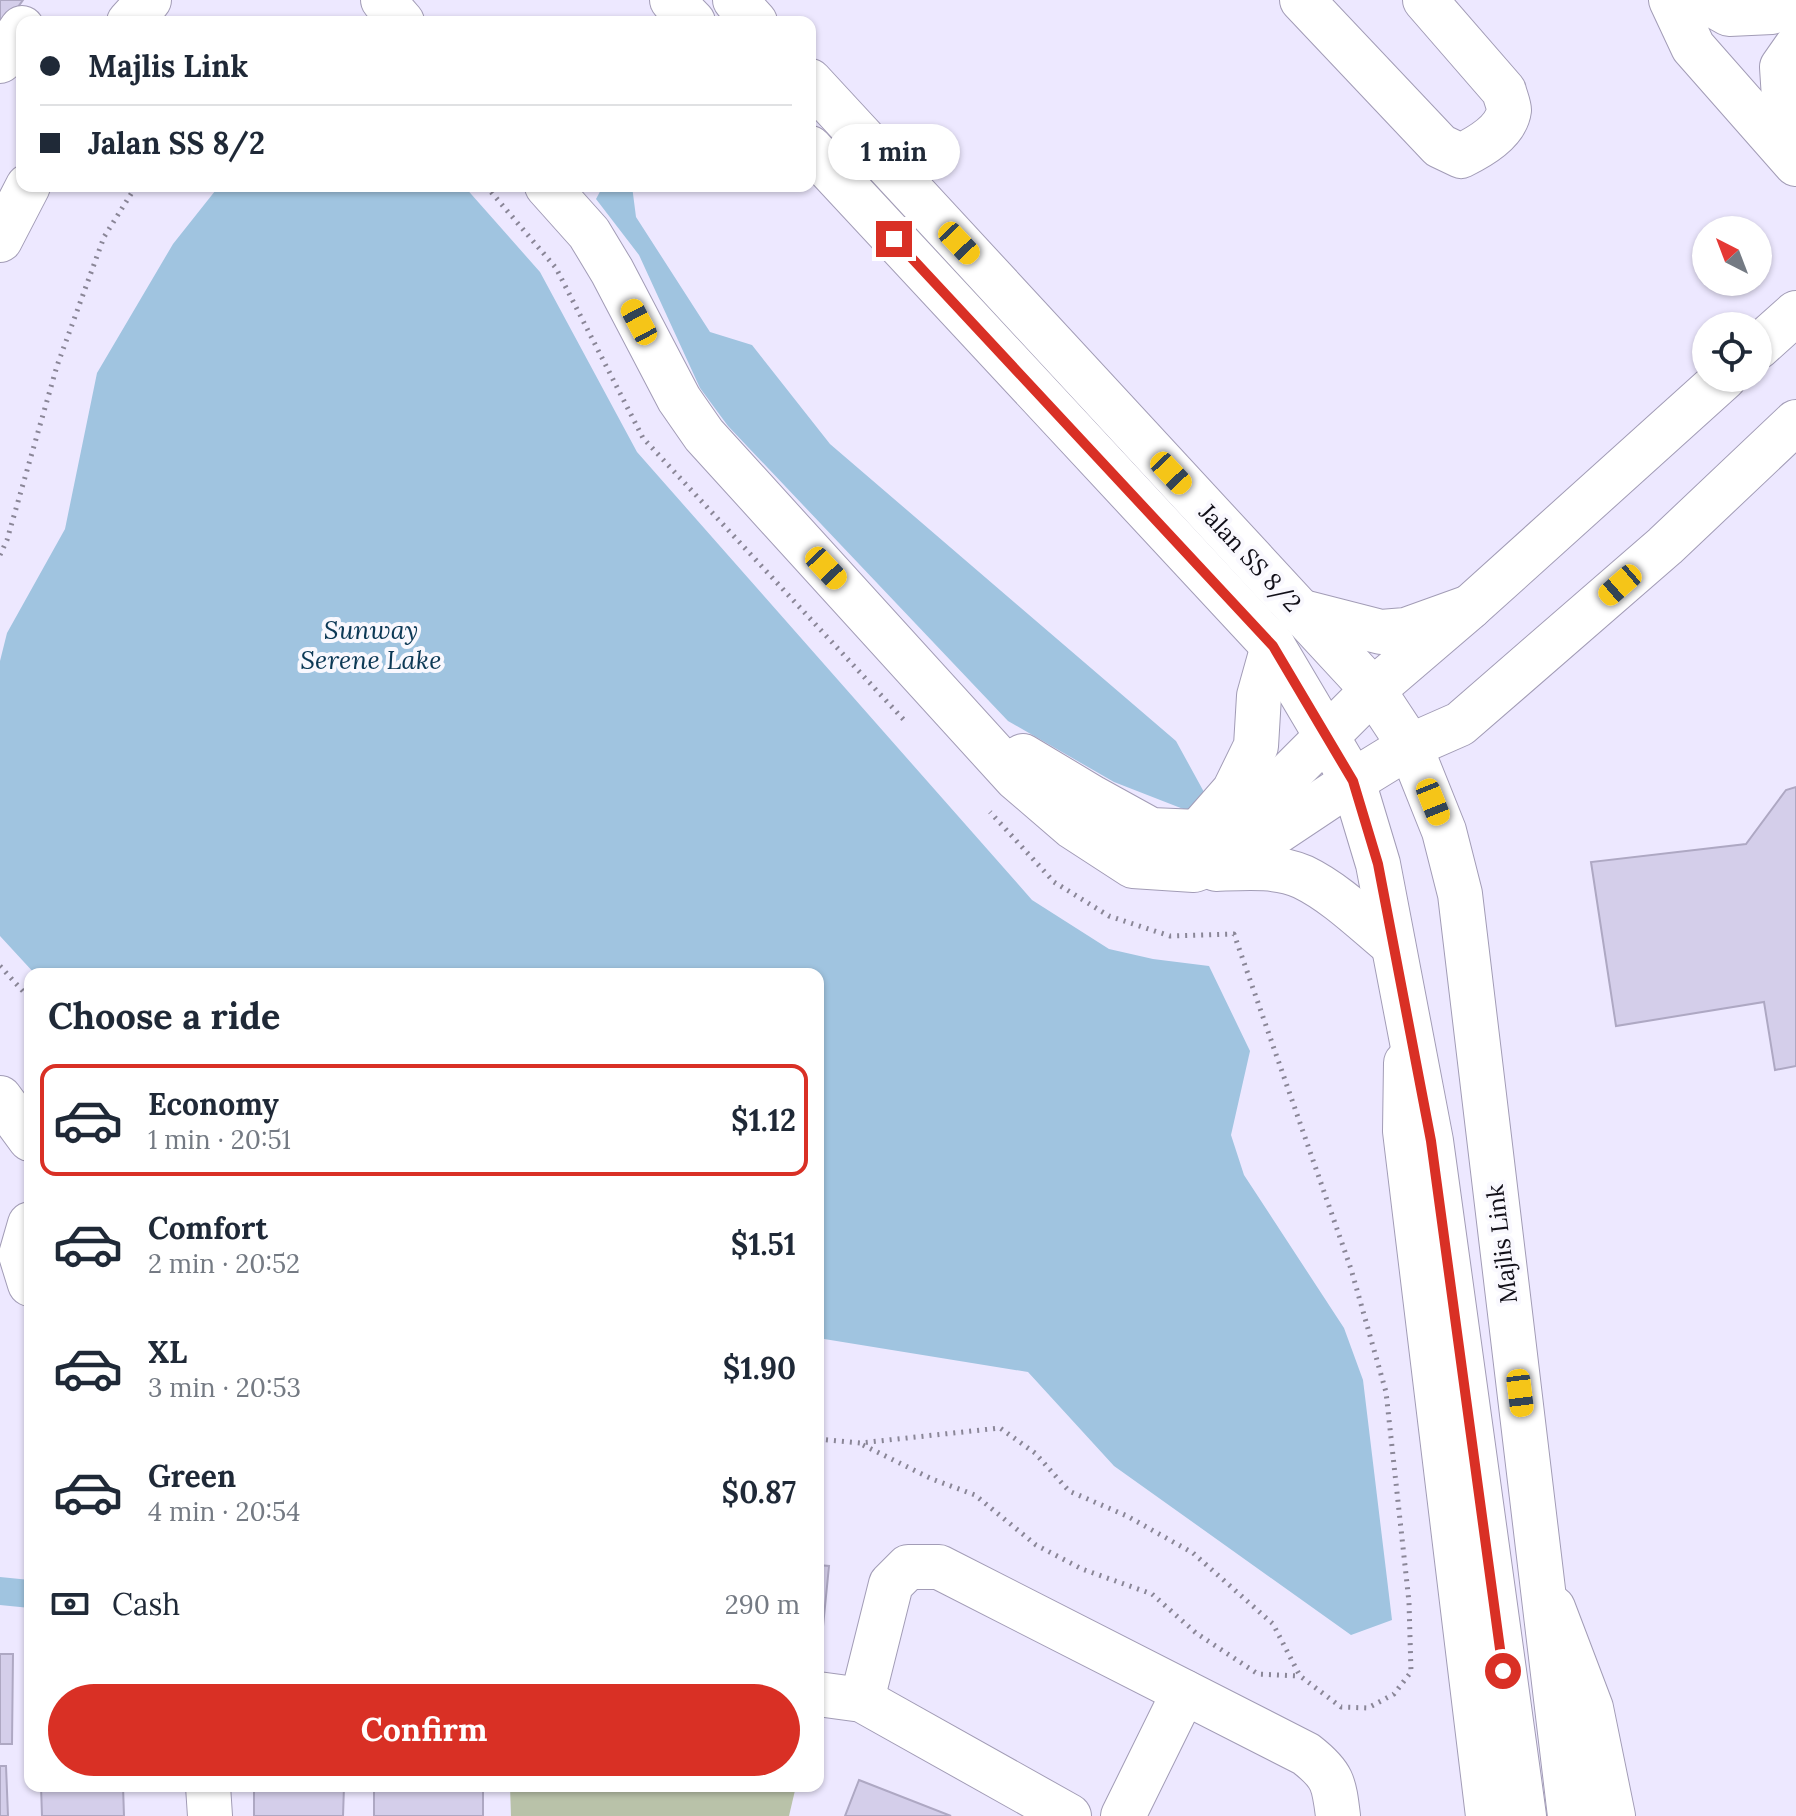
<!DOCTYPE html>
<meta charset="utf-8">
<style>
body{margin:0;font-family:Lora,serif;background:#f2f2f3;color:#1f2937;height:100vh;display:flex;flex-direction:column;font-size:30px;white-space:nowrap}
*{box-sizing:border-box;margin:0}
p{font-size:26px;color:#747a83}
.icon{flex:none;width:44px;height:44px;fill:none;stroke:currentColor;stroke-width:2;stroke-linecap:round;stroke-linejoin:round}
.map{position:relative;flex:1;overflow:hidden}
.side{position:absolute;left:24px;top:968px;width:800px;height:824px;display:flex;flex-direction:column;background:#fff;border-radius:16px;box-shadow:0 2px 6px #0004}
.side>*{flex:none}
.hud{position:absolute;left:16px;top:16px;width:800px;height:176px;border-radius:16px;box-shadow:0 2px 6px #0004;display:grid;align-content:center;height:176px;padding:0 24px;background:#fff}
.needle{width:52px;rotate:318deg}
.fabs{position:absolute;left:1692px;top:216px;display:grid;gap:16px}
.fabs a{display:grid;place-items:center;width:80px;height:80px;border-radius:50%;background:#fff;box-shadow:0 2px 6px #0004;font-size:40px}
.end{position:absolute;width:36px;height:36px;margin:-18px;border:10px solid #d93025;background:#fff;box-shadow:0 0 0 4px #fff}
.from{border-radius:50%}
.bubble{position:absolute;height:56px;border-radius:28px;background:#fff;box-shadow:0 2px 6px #0004;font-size:26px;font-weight:700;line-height:56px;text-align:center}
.car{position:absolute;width:24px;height:48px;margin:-24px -12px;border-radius:10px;box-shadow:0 0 6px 2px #0007;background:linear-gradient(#f5c518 24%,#345 0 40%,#f5c518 0 76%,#345 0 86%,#f5c518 0)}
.hud b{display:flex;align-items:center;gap:28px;height:76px;font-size:30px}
.hud b+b{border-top:2px solid #e0e1e3}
.hud i{width:20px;height:20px;background:#1f2937}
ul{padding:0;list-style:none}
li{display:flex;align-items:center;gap:24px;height:112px;margin:0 16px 12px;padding:0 8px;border:4px solid transparent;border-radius:16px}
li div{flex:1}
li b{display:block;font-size:30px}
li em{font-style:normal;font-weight:700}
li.on{border-color:#d93025}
li>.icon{width:72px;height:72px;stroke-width:1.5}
h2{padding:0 24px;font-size:36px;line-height:96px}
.pay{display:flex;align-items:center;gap:20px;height:88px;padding:0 24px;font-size:30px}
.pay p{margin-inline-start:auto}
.button{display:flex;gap:16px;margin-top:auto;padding:16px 24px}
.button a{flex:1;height:92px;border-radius:48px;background:#d93025;color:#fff;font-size:32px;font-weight:700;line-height:92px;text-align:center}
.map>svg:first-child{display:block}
.green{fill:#b9c2a9}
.water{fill:#a0c4e0}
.building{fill:#d4ceea;stroke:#aea8c3;stroke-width:2}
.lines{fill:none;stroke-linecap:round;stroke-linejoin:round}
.minor-casing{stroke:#a29cb6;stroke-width:46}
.major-casing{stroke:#a29cb6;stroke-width:46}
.path{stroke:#8a8697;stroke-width:5;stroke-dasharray:2 6;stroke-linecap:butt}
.minor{stroke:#fff;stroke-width:44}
.major{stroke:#fff;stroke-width:44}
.route{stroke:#d93025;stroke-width:10}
.labels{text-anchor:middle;stroke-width:8;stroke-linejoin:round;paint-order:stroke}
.street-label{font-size:24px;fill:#110f18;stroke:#f9f8fe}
.water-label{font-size:26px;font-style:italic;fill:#0b3855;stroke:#f9f8fe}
</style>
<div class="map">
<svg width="1796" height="1816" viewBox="0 0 1796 1816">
<rect width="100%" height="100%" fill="#ede8ff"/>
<path class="green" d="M510,1786H796L789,1816H511Z"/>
<g class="water">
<path d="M219,186H464L540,272L637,452L1032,900L1109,949L1153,959L1209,966L1250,1051L1231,1135L1244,1175L1344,1328L1363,1380L1392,1620L1351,1635L1114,1466L1028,1372L818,1338V974H35L0,936V661L7,633L65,529L97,373L173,244Z"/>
<path d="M603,186H632L636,217L710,332L752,345L830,444L1176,741L1210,803L1191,812L1114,782L1008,721L728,426L700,388L639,255L596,199Z"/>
<path d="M0,1577L30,1580V1608L0,1605Z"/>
</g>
<g class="building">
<path d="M0,0H23L0,32Z"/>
<path d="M1796,787V1066L1775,1070L1764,1002L1616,1026L1591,862L1746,844L1786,790Z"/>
<path d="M818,1565L829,1566L819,1667H818Z"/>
<path d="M0,1654H13L12,1744H0Z"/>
<path d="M0,1766H6L8,1816H0Z"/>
<path d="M859,1780L951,1816H845Z"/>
<path d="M41,1786H123L124,1816H42Z"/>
<path d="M254,1786H344L343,1816H254Z"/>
<rect x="374" y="1786" width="109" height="30"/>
</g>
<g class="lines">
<g class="minor-casing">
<g id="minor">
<path d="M383,0L402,22"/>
<path d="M1302,0L1440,146L1461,156C1479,147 1506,132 1509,110C1509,105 1505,96 1504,91L1425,0"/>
<path d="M1671,0L1693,47L1796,164"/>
<path d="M1704,0L1729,14L1772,12L1796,4"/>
<path d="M129,22L149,0"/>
<path d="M1796,47L1782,67L1784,98L1796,114"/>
<path d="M0,61L22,28"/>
<path d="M547,186L589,233L612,271L679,399L704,435L1016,778L1073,827L1133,866L1194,870L1251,849L1353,781L1410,746L1460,724L1665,546L1796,422"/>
<path d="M0,240L28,186"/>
<path d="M1758,347L1796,313"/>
<path d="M1023,756L1093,798L1151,830L1198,832L1241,817L1283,780L1373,690L1470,607L1724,378"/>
<path d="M1205,824L1234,791L1256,746L1259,696L1273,646"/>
<path d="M1216,869C1243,868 1277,865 1303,877C1336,893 1365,922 1393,945"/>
<path d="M1406,1063L1405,1131L1488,1816"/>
<path d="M0,1098L30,1139"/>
<path d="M30,1224L21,1255L30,1284"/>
<path d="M1553,1608L1591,1708L1613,1816"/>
<path d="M818,1694L862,1700L1069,1816"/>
<path d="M862,1700L891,1584L908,1567H939L1306,1754C1333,1775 1334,1783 1338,1816"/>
<path d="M208,1786L210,1816"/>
<path d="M1123,1816L1184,1692"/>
</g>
</g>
<g class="major-casing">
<g id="major">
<path d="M672,0L693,22"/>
<path d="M735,0L755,22"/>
<path d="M810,81L1373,690L1410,746L1444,831L1460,894L1570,1816"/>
<path d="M810,148L1273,646L1353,781L1378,864L1431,1141L1524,1816"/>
<path d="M1299,611L1381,632L1406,630L1470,607"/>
</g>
</g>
<g class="path">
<path d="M486,186L556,268L643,438L904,720"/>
<path d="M0,555L7,540L57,366L104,237L136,186"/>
<path d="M0,966L30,999"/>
<path d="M818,1439L860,1443L1000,1428L1035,1453L1069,1491L1127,1516L1193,1553L1273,1624L1300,1676L1341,1707L1368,1708L1394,1694L1411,1672L1409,1602L1386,1392L1351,1269L1234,934L1170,936L1109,916L1054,882L990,812"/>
<path d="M863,1445L932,1479L975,1495L1036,1545L1082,1569L1152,1594L1196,1633L1258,1674L1299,1676"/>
</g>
<use href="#minor" class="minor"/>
<use href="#major" class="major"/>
</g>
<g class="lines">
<path class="route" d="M894,239L1273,646L1353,781L1378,864L1431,1141L1503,1671"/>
</g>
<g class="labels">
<g class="street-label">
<text transform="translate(1250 558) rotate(47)" y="8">Jalan SS 8/2</text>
<text transform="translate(1502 1244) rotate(-97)" y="8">Majlis Link</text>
</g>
<g class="water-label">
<text x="371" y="639">Sunway<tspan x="371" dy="30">Serene Lake</tspan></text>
</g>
</g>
</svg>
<div class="fabs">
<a><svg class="needle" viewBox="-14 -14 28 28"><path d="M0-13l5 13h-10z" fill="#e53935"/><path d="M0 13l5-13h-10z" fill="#747a83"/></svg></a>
<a><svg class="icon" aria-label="locate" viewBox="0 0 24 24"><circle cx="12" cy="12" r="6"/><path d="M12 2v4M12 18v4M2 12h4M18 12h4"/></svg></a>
</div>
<i class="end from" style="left:1503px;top:1671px"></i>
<i class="end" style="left:894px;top:239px"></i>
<div class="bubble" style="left:828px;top:124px;width:132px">1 min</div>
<i class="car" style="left:959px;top:243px;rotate:137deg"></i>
<i class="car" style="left:639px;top:322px;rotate:332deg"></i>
<i class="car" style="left:1171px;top:473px;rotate:137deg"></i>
<i class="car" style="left:826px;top:568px;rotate:137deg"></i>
<i class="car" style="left:1620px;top:585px;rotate:229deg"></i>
<i class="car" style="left:1433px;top:802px;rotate:158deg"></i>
<i class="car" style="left:1520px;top:1393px;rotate:173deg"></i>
<div class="hud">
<b><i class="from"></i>Majlis Link</b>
<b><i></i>Jalan SS 8/2</b>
</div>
<section class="side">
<h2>Choose a ride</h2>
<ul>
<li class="on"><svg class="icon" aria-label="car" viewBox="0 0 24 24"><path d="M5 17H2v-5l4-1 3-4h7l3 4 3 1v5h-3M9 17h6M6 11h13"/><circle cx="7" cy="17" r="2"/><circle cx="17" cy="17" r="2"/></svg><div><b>Economy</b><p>1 min · 20:51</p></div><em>$1.12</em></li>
<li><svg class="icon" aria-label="car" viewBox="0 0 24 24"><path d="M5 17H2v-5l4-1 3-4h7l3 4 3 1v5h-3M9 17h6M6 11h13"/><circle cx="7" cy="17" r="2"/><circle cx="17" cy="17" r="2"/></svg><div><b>Comfort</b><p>2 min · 20:52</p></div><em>$1.51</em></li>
<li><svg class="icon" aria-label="car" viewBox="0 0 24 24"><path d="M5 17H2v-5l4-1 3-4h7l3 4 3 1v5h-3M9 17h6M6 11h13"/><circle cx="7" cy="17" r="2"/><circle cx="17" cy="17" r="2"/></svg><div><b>XL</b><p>3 min · 20:53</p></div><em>$1.90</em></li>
<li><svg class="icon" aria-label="car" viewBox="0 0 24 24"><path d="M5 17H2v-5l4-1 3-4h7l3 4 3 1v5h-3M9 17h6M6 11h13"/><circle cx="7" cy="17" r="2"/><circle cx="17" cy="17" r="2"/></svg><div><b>Green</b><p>4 min · 20:54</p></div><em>$0.87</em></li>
</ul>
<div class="pay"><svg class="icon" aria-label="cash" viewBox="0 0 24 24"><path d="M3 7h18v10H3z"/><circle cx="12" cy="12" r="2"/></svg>Cash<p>290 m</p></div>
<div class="button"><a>Confirm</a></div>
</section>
</div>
